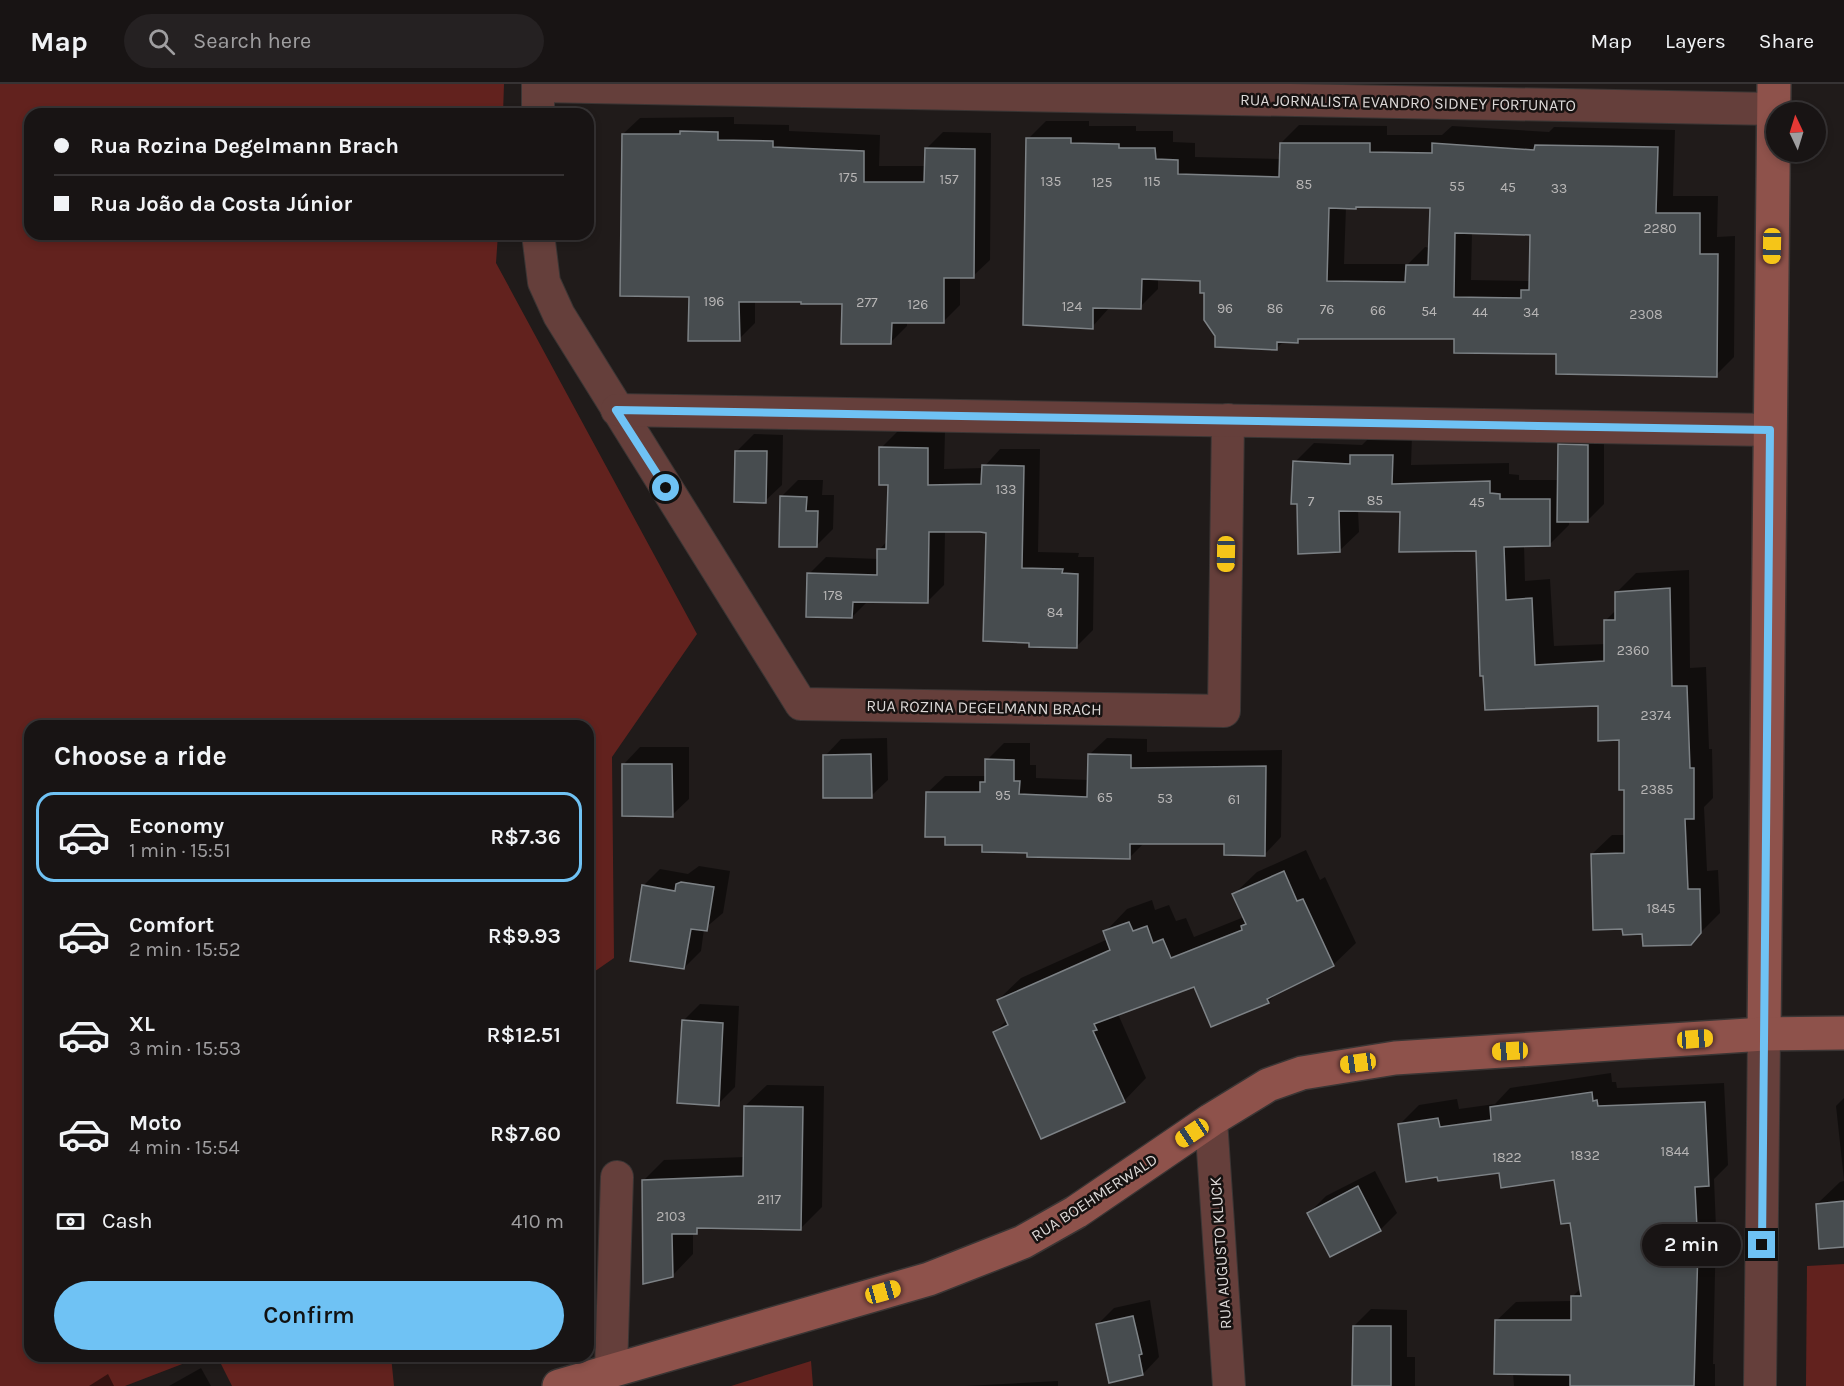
<!DOCTYPE html>
<meta charset="utf-8">
<style>
body{margin:0;font-family:Karla,sans-serif;background:#252122;color:#f1f3f6;height:100vh;display:flex;flex-direction:column;font-size:22px;white-space:nowrap}
*{box-sizing:border-box;margin:0}
p{font-size:20px;color:#9f9ea0}
.icon{flex:none;width:33px;height:33px;fill:none;stroke:currentColor;stroke-width:2;stroke-linecap:round;stroke-linejoin:round}
.map{position:relative;flex:1;overflow:hidden}
.drawer{position:absolute;left:24px;top:636px;width:570px;height:642px;display:flex;flex-direction:column;background:#181414;border-radius:18px;box-shadow:0 3px 9px #0003,0 0 0 2px #363334}
.drawer>*{flex:none}
.top-card{position:absolute;left:24px;top:24px;width:570px;height:132px;border-radius:18px;box-shadow:0 3px 9px #0003,0 0 0 2px #363334;display:grid;align-content:center;height:132px;padding:0 30px;background:#181414}
.needle{width:39px;rotate:356deg}
.buttons{position:absolute;left:1766px;top:18px;display:grid;gap:12px}
.buttons a{display:grid;place-items:center;width:60px;height:60px;border-radius:50%;background:#181414;box-shadow:0 3px 9px #0003,0 0 0 2px #363334;font-size:30px}
.end{position:absolute;width:27px;height:27px;margin:-14px;border:8px solid #6fc2f4;background:#111;box-shadow:0 0 0 3px #111}
.from{border-radius:50%}
.bubble{position:absolute;height:42px;border-radius:21px;background:#181414;box-shadow:0 3px 9px #0003,0 0 0 2px #363334;font-size:20px;font-weight:600;line-height:42px;text-align:center}
.car{position:absolute;width:18px;height:36px;margin:-18px -9px;border-radius:8px;box-shadow:0 0 4px 2px #0007;background:linear-gradient(#f5c518 24%,#345 0 40%,#f5c518 0 76%,#345 0 86%,#f5c518 0)}
.top-card b{display:flex;align-items:center;gap:21px;height:57px;font-size:22px}
.top-card b+b{border-top:2px solid #363334}
.top-card i{width:15px;height:15px;background:#f1f3f6}
ul{padding:0;list-style:none}
li{display:flex;align-items:center;gap:18px;height:90px;margin:0 12px 9px;padding:0 18px;border:3px solid transparent;border-radius:18px}
li div{flex:1}
li b{display:block;font-size:22px}
li em{font-style:normal;font-weight:600}
li.on{border-color:#6fc2f4}
li>.icon{width:54px;height:54px;stroke-width:1.5}
h2{padding:0 30px;font-size:27px;line-height:72px}
.pay{display:flex;align-items:center;gap:15px;height:66px;padding:0 30px;font-size:22px}
.pay p{margin-inline-start:auto}
.cta{display:flex;gap:12px;margin-top:auto;padding:12px 30px}
.cta a{flex:1;height:69px;border-radius:36px;background:#6fc2f4;color:#111;font-size:24px;font-weight:600;line-height:69px;text-align:center}
header{display:flex;align-items:center;gap:36px;box-sizing:border-box;height:84px;padding:0 30px;background:#181414;border-bottom:2px solid #363334}
header strong{font-size:28px}
nav{display:flex;gap:33px;margin-inline-start:auto;font-size:21px}
.search{width:420px;height:54px;background:#252122;display:flex;align-items:center;gap:15px;box-sizing:border-box;padding:0 21px;border-radius:33px;color:#9f9ea0;font-size:22px}
.map>svg:first-child{display:block}
.green{fill:#62221e}
.shadow{fill:#0007;fill-rule:evenodd}
.building{fill:#474c4f;stroke:#7d8286;stroke-width:1.5;fill-rule:evenodd}
.lines{fill:none;stroke-linecap:round;stroke-linejoin:round}
.street-casing{stroke:#3a3534;stroke-width:34}
.secondary-casing{stroke:#3a3534;stroke-width:36}
.street{stroke:#653f3b;stroke-width:32}
.secondary{stroke:#8e524b;stroke-width:33}
.route{stroke:#6fc2f4;stroke-width:8}
.labels{text-anchor:middle;stroke-width:5;stroke-linejoin:round;paint-order:stroke}
.number-label{font-size:14px;fill:#b7b5b5}
.street-label{font-size:16px;fill:#dcd8d7;stroke:#171211}
</style>
<header>
<strong>Map</strong>
<div class="search"><svg class="icon" aria-label="search" viewBox="0 0 24 24"><circle cx="10" cy="10" r="6"/><path d="M15 15l6 6"/></svg>Search here</div>
<nav><a>Map</a><a>Layers</a><a>Share</a></nav>
</header>
<div class="map">
<svg width="1844" height="1302" viewBox="0 0 1844 1302">
<rect width="100%" height="100%" fill="#201b1a"/>
<g class="green">
<path d="M0,0H504L503,30H30V150H498L496,179L697,550L612,673L614,874L588,892V642H30V1272H203L125,1302H0Z"/>
<path d="M1844,1180V1302H1806L1807,1182Z"/>
<path d="M217,1272H391L394,1302H232Z"/>
<path d="M811,1277L813,1302H731Z"/>
</g>
<g class="shadow">
<path d="M734,33V40L789,41V47L880,51L879,82H926V65L943,48L991,49L990,176L973,192H960V221L943,238H907V242L891,258L843,219L755,217V239L739,255L690,211L623,50L640,34Z"/>
<path d="M1046,37H1089V42H1136V47H1173V58L1195,59V73L1281,75V59L1299,41L1387,42V51H1442L1452,42L1549,48L1554,43L1675,46L1673,112H1718L1717,153L1735,152L1734,273L1716,291L1455,254L1301,253L1298,257H1284L1277,264L1217,251L1201,196L1158,194V205L1140,223H1110L1092,243L1028,55ZM1346,123H1432L1430,164L1425,163L1408,180H1344ZM1472,148L1531,149L1530,197L1471,196Z"/>
<path d="M1576,344L1604,345V420L1587,437L1569,436V441L1549,461H1524L1525,497L1550,495L1554,562L1606,560V536L1617,525L1616,509L1636,489L1689,486L1690,584L1706,583L1709,665H1712L1713,714L1704,723L1707,787L1718,786L1720,829L1690,859L1643,848L1592,770L1612,751H1626V705L1621,654L1599,620L1486,624L1477,466L1401,426H1358L1359,448L1339,467L1298,418L1295,378L1314,359L1362,361L1371,352H1412L1411,381L1509,379V390L1519,391V396H1559V361Z"/>
<path d="M898,347L945,348L944,385L983,384L1000,365H1040L1038,468L1079,469L1078,473H1094L1093,546L1076,563L987,448L945,447L944,501L927,518L868,517L852,533L809,490L826,473L879,475V466L888,456L889,399L881,364Z"/>
<path d="M754,350L783,351L782,401L765,417L737,367Z"/>
<path d="M798,396H823L822,411H834L833,445L817,461L781,413Z"/>
<path d="M887,654L888,696L871,712L825,672L841,655Z"/>
<path d="M1107,654L1147,655V668L1282,666L1281,753L1265,770L1226,759H1144L1129,774L1029,767L947,751L928,708L945,692H987V676L1004,659H1030V681H1036V694L1089,696L1090,670Z"/>
<path d="M640,663H689V715L672,731L624,680Z"/>
<path d="M1306,766L1320,796L1325,793L1356,859L1333,881L1279,907L1268,918L1195,901L1118,930L1146,994L1124,1017L995,948L1007,936L998,916L1021,894L1108,855L1105,848L1127,825L1152,816L1155,826L1169,821L1176,837L1186,834L1194,853L1244,833L1234,810L1257,788Z"/>
<path d="M699,782L730,787L723,829L704,845L701,867L684,884L643,802L660,785L688,790Z"/>
<path d="M700,920L739,922L735,1003L718,1020L683,937Z"/>
<path d="M588,981H591L588,1025Z"/>
<path d="M1611,989L1612,998H1616L1617,1004L1724,999L1728,1081L1714,1095L1716,1144L1713,1280H1715V1302H1514L1513,1289L1496,1237L1516,1218L1572,1217V1213L1581,1204L1571,1137L1556,1095L1500,1087L1399,1041L1419,1021L1457,1015L1459,1025L1495,1020L1510,1004Z"/>
<path d="M767,1001L824,1002L822,1123L801,1144L702,1143L693,1148V1170L672,1192L643,1097L664,1076L745,1073V1022Z"/>
<path d="M1844,1014V1096L1836,1022Z"/>
<path d="M1375,1087L1397,1129L1380,1146L1331,1171L1309,1129L1326,1112Z"/>
<path d="M1844,1097V1162L1817,1120L1840,1098Z"/>
<path d="M1150,1216L1159,1273L1143,1290L1098,1240L1114,1224Z"/>
<path d="M1371,1225L1407,1226V1273H1415V1302H1354V1242Z"/>
<path d="M201,1284L211,1302H169Z"/>
<path d="M108,1290L114,1302H89Z"/>
<path d="M1058,1297V1302H965Z"/>
</g>
<g class="building">
<path d="M680,47L718,48V56L773,57V63L864,67V98H924L925,64L975,65L974,194H944V239H892L891,260H841L842,220H801V218H739L740,257H688L689,213L620,212L622,50H680Z"/>
<path d="M1026,54H1071V59L1119,60V64H1155L1156,75L1178,76V90L1279,93L1280,59H1370V68L1432,69V59L1534,66L1535,61L1658,63L1656,129H1700V170H1718L1717,293L1556,290V270L1454,269V255H1298V259L1277,258V266L1215,263V252L1204,236V209H1200V197L1142,195L1141,225L1093,224V245L1023,241ZM1356,123L1430,124L1428,181H1406L1405,198L1327,197L1329,124L1356,125ZM1455,149L1530,151L1529,206H1521V214L1454,213Z"/>
<path d="M1558,360L1588,361V438H1557Z"/>
<path d="M879,363L928,364V401L981,400L982,381L1024,382L1022,484L1063,485L1062,489L1078,490L1077,564L1029,563V559L983,557L986,449L980,448H929L928,519L853,518L852,534L806,533L807,489L877,491V465H886L888,401H879Z"/>
<path d="M735,367H767L766,419L734,418Z"/>
<path d="M1350,371H1393L1392,400L1490,397V409L1500,410V415H1550V462L1504,463L1506,516L1532,514L1535,581L1604,577V536H1615V508L1670,504L1672,602H1687L1690,684H1694V735H1685L1688,805H1700L1701,849L1691,861L1643,862L1642,850L1623,851L1622,845L1593,846L1591,770L1624,769V706H1619V656L1598,657V622L1485,626L1483,592H1480L1476,467L1399,468L1400,428L1339,427L1340,468L1298,470L1297,420H1291L1293,377L1350,380Z"/>
<path d="M780,412L807,413L806,427H818L817,463H779Z"/>
<path d="M871,670L872,714H823V671Z"/>
<path d="M1088,670L1131,671V684L1266,682L1265,772L1224,771V760H1130V775L1027,773V769L982,768V761H945V753H925L926,708H980V698H985V675L1014,676V697H1020L1019,710L1087,713Z"/>
<path d="M622,680H672L673,733L622,732Z"/>
<path d="M1284,787L1297,817L1303,815L1334,882L1267,915L1269,919L1211,943L1194,903L1094,940L1097,946L1093,947L1125,1018L1041,1055L993,948L1008,941L997,916L1110,866L1103,847L1129,838L1133,847L1147,842L1153,859L1163,855L1171,874L1242,846L1241,842L1246,840L1232,810Z"/>
<path d="M681,798L714,803L707,847L691,845L684,885L630,877L642,801L675,807L676,800Z"/>
<path d="M682,936L723,939L719,1022L677,1019Z"/>
<path d="M1592,1008L1593,1017L1597,1016L1598,1022L1705,1018L1709,1102L1695,1103L1698,1164L1694,1302H1570V1291L1494,1290L1495,1236H1571V1212H1581L1570,1139L1561,1140L1554,1096L1501,1104L1499,1089L1438,1097L1437,1093L1406,1098L1398,1040L1438,1034L1440,1043L1491,1036L1490,1023Z"/>
<path d="M744,1022L803,1023L801,1146L697,1144V1150H672L673,1193L643,1200L642,1096L743,1092Z"/>
<path d="M1358,1102L1381,1147L1330,1173L1307,1129Z"/>
<path d="M1844,1117V1163L1819,1165L1816,1120Z"/>
<path d="M1133,1232L1142,1270L1139,1271L1143,1291L1109,1299L1096,1240Z"/>
<path d="M1353,1242H1391V1302H1352Z"/>
</g>
<g class="lines">
<g class="street-casing">
<g id="street">
<path d="M538,2L1774,25"/>
<path d="M538,30V0"/>
<path d="M538,150L544,198L559,231L801,620L1224,627L1228,336"/>
<path d="M617,326L1770,346"/>
<path d="M1211,1036L1229,1302"/>
<path d="M611,1286L617,1093"/>
<path d="M1760,1302L1764,950"/>
</g>
</g>
<g class="secondary-casing">
<g id="secondary">
<path d="M1764,950L1774,0"/>
<path d="M559,1302L929,1195L1023,1158L1076,1128L1211,1036L1268,1001L1302,989L1395,974L1764,950L1844,949"/>
</g>
</g>
<use href="#street" class="street"/>
<use href="#secondary" class="secondary"/>
</g>
<g class="lines">
<path class="route" d="M666,404L616,326L1770,346L1762,1161"/>
</g>
<g class="labels">
<g class="number-label">
<text x="848" y="98">175</text>
<text x="949" y="100">157</text>
<text x="1051" y="102">135</text>
<text x="1152" y="102">115</text>
<text x="1102" y="103">125</text>
<text x="1304" y="105">85</text>
<text x="1457" y="107">55</text>
<text x="1508" y="108">45</text>
<text x="1559" y="109">33</text>
<text x="1660" y="149">2280</text>
<text x="714" y="222">196</text>
<text x="867" y="223">277</text>
<text x="918" y="225">126</text>
<text x="1072" y="227">124</text>
<text x="1225" y="229">96</text>
<text x="1275" y="229">86</text>
<text x="1327" y="230">76</text>
<text x="1378" y="231">66</text>
<text x="1429" y="232">54</text>
<text x="1480" y="233">44</text>
<text x="1531" y="233">34</text>
<text x="1646" y="235">2308</text>
<text x="1006" y="410">133</text>
<text x="1375" y="421">85</text>
<text x="1311" y="422">7</text>
<text x="1477" y="423">45</text>
<text x="833" y="516">178</text>
<text x="1055" y="533">84</text>
<text x="1633" y="571">2360</text>
<text x="1656" y="636">2374</text>
<text x="1657" y="710">2385</text>
<text x="1003" y="716">95</text>
<text x="1105" y="718">65</text>
<text x="1165" y="719">53</text>
<text x="1234" y="720">61</text>
<text x="1661" y="829">1845</text>
<text x="1675" y="1072">1844</text>
<text x="1585" y="1076">1832</text>
<text x="1507" y="1078">1822</text>
<text x="769" y="1120">2117</text>
<text x="671" y="1137">2103</text>
</g>
<g class="street-label">
<text transform="translate(1408 18) rotate(1)" y="6">RUA JORNALISTA EVANDRO SIDNEY FORTUNATO</text>
<text transform="translate(984 623) rotate(1)" y="6">RUA ROZINA DEGELMANN BRACH</text>
<text transform="translate(1094 1113) rotate(-33)" y="6">RUA BOEHMERWALD</text>
<text transform="translate(1220 1169) rotate(-94)" y="6">RUA AUGUSTO KLUCK</text>
</g>
</g>
</svg>
<div class="buttons">
<a><svg class="needle" viewBox="-14 -14 28 28"><path d="M0-13l5 13h-10z" fill="#e53935"/><path d="M0 13l5-13h-10z" fill="#9f9ea0"/></svg></a>
</div>
<i class="end from" style="left:666px;top:404px"></i>
<i class="end" style="left:1762px;top:1161px"></i>
<div class="bubble" style="left:1642px;top:1140px;width:99px">2 min</div>
<i class="car" style="left:1772px;top:162px;rotate:181deg"></i>
<i class="car" style="left:1226px;top:470px;rotate:181deg"></i>
<i class="car" style="left:1695px;top:955px;rotate:86deg"></i>
<i class="car" style="left:1510px;top:967px;rotate:267deg"></i>
<i class="car" style="left:1358px;top:979px;rotate:262deg"></i>
<i class="car" style="left:1192px;top:1049px;rotate:236deg"></i>
<i class="car" style="left:883px;top:1208px;rotate:74deg"></i>
<div class="top-card">
<b><i class="from"></i>Rua Rozina Degelmann Brach</b>
<b><i></i>Rua João da Costa Júnior</b>
</div>
<section class="drawer">
<h2>Choose a ride</h2>
<ul>
<li class="on"><svg class="icon" aria-label="car" viewBox="0 0 24 24"><path d="M5 17H2v-5l4-1 3-4h7l3 4 3 1v5h-3M9 17h6M6 11h13"/><circle cx="7" cy="17" r="2"/><circle cx="17" cy="17" r="2"/></svg><div><b>Economy</b><p>1 min · 15:51</p></div><em>R$7.36</em></li>
<li><svg class="icon" aria-label="car" viewBox="0 0 24 24"><path d="M5 17H2v-5l4-1 3-4h7l3 4 3 1v5h-3M9 17h6M6 11h13"/><circle cx="7" cy="17" r="2"/><circle cx="17" cy="17" r="2"/></svg><div><b>Comfort</b><p>2 min · 15:52</p></div><em>R$9.93</em></li>
<li><svg class="icon" aria-label="car" viewBox="0 0 24 24"><path d="M5 17H2v-5l4-1 3-4h7l3 4 3 1v5h-3M9 17h6M6 11h13"/><circle cx="7" cy="17" r="2"/><circle cx="17" cy="17" r="2"/></svg><div><b>XL</b><p>3 min · 15:53</p></div><em>R$12.51</em></li>
<li><svg class="icon" aria-label="car" viewBox="0 0 24 24"><path d="M5 17H2v-5l4-1 3-4h7l3 4 3 1v5h-3M9 17h6M6 11h13"/><circle cx="7" cy="17" r="2"/><circle cx="17" cy="17" r="2"/></svg><div><b>Moto</b><p>4 min · 15:54</p></div><em>R$7.60</em></li>
</ul>
<div class="pay"><svg class="icon" aria-label="cash" viewBox="0 0 24 24"><path d="M3 7h18v10H3z"/><circle cx="12" cy="12" r="2"/></svg>Cash<p>410 m</p></div>
<div class="cta"><a>Confirm</a></div>
</section>
</div>
